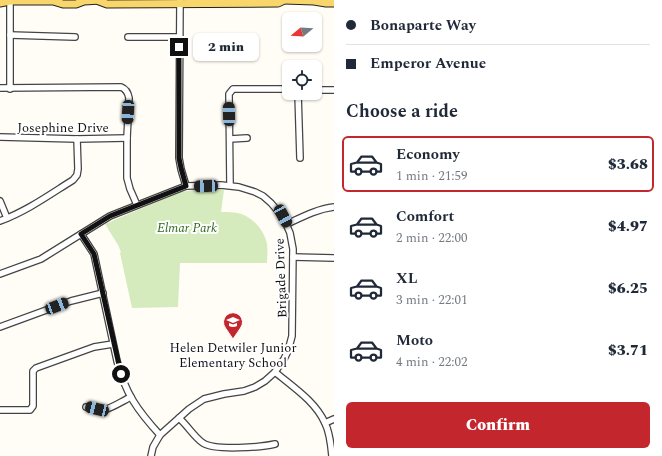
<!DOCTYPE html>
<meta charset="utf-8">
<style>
body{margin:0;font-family:Spectral,serif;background:#f6f6f7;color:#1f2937;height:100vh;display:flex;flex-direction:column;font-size:15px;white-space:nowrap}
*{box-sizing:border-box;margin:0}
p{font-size:13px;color:#747a83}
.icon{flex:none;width:22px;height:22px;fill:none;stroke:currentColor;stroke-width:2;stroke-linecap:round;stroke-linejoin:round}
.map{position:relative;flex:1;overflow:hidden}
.details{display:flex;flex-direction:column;background:#fff;width:328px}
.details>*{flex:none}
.top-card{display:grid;align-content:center;height:88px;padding:0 12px;background:#fff}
.needle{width:26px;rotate:252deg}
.buttons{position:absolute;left:282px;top:12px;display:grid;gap:8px}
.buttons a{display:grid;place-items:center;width:40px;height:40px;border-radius:6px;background:#fff;box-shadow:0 1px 3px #0004;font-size:20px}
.end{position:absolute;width:18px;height:18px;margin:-9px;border:5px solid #111;background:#fff;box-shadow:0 0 0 2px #fff}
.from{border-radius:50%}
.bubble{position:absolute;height:28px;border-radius:6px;background:#fff;box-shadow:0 1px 3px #0004;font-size:13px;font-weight:800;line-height:28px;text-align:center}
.car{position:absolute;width:12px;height:24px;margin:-12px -6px;border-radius:5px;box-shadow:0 0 3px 1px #0007;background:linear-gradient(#222 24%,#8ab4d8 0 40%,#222 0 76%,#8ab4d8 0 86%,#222 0)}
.top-card b{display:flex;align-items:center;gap:14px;height:38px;font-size:15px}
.top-card b+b{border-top:1px solid #e0e1e3}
.top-card i{width:10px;height:10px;background:#1f2937}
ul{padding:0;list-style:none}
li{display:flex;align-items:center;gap:12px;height:56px;margin:0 8px 6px;padding:0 4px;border:2px solid transparent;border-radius:6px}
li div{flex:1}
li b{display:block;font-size:15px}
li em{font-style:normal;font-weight:800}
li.selected{border-color:#c4262e}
li>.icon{width:36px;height:36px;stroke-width:1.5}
h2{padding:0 12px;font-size:18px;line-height:48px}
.button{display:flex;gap:8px;margin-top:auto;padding:8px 12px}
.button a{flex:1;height:46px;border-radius:6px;background:#c4262e;color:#fff;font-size:16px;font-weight:800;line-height:46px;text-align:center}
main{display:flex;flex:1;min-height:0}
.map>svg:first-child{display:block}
.green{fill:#d5ebbd}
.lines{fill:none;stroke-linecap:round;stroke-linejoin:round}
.minor-casing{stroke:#444;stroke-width:8}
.major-casing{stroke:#222;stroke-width:9}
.minor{stroke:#fff;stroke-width:5.5}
.major{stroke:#f9d66b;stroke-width:7}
.route{stroke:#111;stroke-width:5}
.labels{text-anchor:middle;stroke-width:4;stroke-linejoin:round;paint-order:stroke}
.street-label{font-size:13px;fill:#111;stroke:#fff}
.park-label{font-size:13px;font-style:italic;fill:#2f6b1f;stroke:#fff}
.poi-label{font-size:13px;fill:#111;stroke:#fff}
</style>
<main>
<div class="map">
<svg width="334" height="456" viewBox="0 0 334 456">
<rect width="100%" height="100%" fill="#fffdf5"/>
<path class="green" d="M195,190H224L221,212C229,212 237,212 244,215C255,220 265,232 267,244C268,250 267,257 267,263H180L178,307L132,308L120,253L121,252L118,245L105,224L180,192Z"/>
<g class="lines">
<g class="minor-casing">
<g id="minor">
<path d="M180,0L179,158L181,169L186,186"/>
<path d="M10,1V89"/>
<path d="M10,35L75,37"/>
<path d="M128,37H179"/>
<path d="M0,88L121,87C126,89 128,92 129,98L127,138V178L130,189L137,205"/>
<path d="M315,90H334"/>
<path d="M298,93L300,158"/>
<path d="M0,137L77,139L127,138"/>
<path d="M230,139L247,138"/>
<path d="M230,185L229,94L233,89H289"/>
<path d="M0,201L7,218"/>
<path d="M0,221C27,211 49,195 73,180L77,175L78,169L77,139"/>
<path d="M287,224C302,217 317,209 334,207"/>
<path d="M81,234L94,254L117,361C125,393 138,411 160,435"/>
<path d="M293,257L334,258"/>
<path d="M0,274L41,259L110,216L186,186L221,185L239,187L255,192L263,196L271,203L283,217L290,233L293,249L292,336L288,351L284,359L275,372L265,381L255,387L244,391L224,394L204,399L189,409L179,418L160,435L153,447L151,456"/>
<path d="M0,327L71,301L103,293"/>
<path d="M275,372C293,387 315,401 325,423C330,433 331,445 332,456"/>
<path d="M86,407C92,408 97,410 103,410C113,408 122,401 131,397"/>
<path d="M0,410H30L33,406V371L36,368L94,347L113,344"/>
<path d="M179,418C188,426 194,437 203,443C215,451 262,447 275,444"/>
<path d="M325,423L334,419"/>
</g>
</g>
<g class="major-casing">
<g id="major">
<path d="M284,0L314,1L326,3H334"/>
<path d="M99,1L107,4L278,3L284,0"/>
<path d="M0,3L10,1H53L63,4H76L84,1L101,0"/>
</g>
</g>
<use href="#minor" class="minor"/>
<use href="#major" class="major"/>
</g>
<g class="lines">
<path class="route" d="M121,374L94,254L81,234L110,216L186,186L181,168L179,158V47"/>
</g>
<defs>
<g id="school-pin" transform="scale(1)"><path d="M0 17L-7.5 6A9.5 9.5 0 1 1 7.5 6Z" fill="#c4262e" stroke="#fff"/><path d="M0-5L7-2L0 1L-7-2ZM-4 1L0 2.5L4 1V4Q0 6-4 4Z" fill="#fff"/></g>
</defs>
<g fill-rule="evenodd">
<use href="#school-pin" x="233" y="322"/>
</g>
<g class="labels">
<g class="street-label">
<text x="63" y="132">Josephine Drive</text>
<text transform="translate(280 278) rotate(-92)" y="5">Brigade Drive</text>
</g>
<g class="park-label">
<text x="187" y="232">Elmar Park</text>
</g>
<g class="poi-label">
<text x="233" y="352">Helen Detwiler Junior<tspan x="233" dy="15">Elementary School</tspan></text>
</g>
</g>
</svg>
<div class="buttons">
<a><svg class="needle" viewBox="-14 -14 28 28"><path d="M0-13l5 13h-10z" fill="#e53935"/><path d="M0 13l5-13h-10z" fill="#747a83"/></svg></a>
<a><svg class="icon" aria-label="locate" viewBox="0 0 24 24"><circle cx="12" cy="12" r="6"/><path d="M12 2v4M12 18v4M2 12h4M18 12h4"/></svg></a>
</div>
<i class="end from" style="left:121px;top:374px"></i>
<i class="end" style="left:179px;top:47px"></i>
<div class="bubble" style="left:193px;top:33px;width:66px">2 min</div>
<i class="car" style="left:128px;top:112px;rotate:183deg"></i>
<i class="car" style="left:229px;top:114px;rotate:359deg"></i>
<i class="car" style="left:206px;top:186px;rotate:268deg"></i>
<i class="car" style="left:283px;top:216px;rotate:152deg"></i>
<i class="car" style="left:57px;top:306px;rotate:69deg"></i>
<i class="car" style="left:97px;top:409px;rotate:284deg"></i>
</div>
<section class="details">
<div class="top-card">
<b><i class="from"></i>Bonaparte Way</b>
<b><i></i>Emperor Avenue</b>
</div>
<h2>Choose a ride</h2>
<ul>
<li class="selected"><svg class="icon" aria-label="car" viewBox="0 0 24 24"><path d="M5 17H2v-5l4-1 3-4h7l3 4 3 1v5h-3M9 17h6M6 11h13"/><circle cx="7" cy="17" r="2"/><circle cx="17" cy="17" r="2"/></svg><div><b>Economy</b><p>1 min · 21:59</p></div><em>$3.68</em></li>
<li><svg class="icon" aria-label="car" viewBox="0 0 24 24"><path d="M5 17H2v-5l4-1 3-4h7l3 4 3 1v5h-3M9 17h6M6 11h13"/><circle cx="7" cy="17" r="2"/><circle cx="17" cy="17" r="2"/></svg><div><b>Comfort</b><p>2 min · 22:00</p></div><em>$4.97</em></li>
<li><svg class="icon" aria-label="car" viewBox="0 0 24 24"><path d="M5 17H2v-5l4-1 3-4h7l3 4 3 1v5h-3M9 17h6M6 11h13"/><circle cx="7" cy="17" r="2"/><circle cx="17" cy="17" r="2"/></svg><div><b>XL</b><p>3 min · 22:01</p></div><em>$6.25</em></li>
<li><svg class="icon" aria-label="car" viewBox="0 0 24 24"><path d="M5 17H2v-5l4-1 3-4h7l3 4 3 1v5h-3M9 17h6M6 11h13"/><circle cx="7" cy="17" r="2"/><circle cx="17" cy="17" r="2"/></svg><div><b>Moto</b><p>4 min · 22:02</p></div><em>$3.71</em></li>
</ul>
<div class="button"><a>Confirm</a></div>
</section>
</main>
